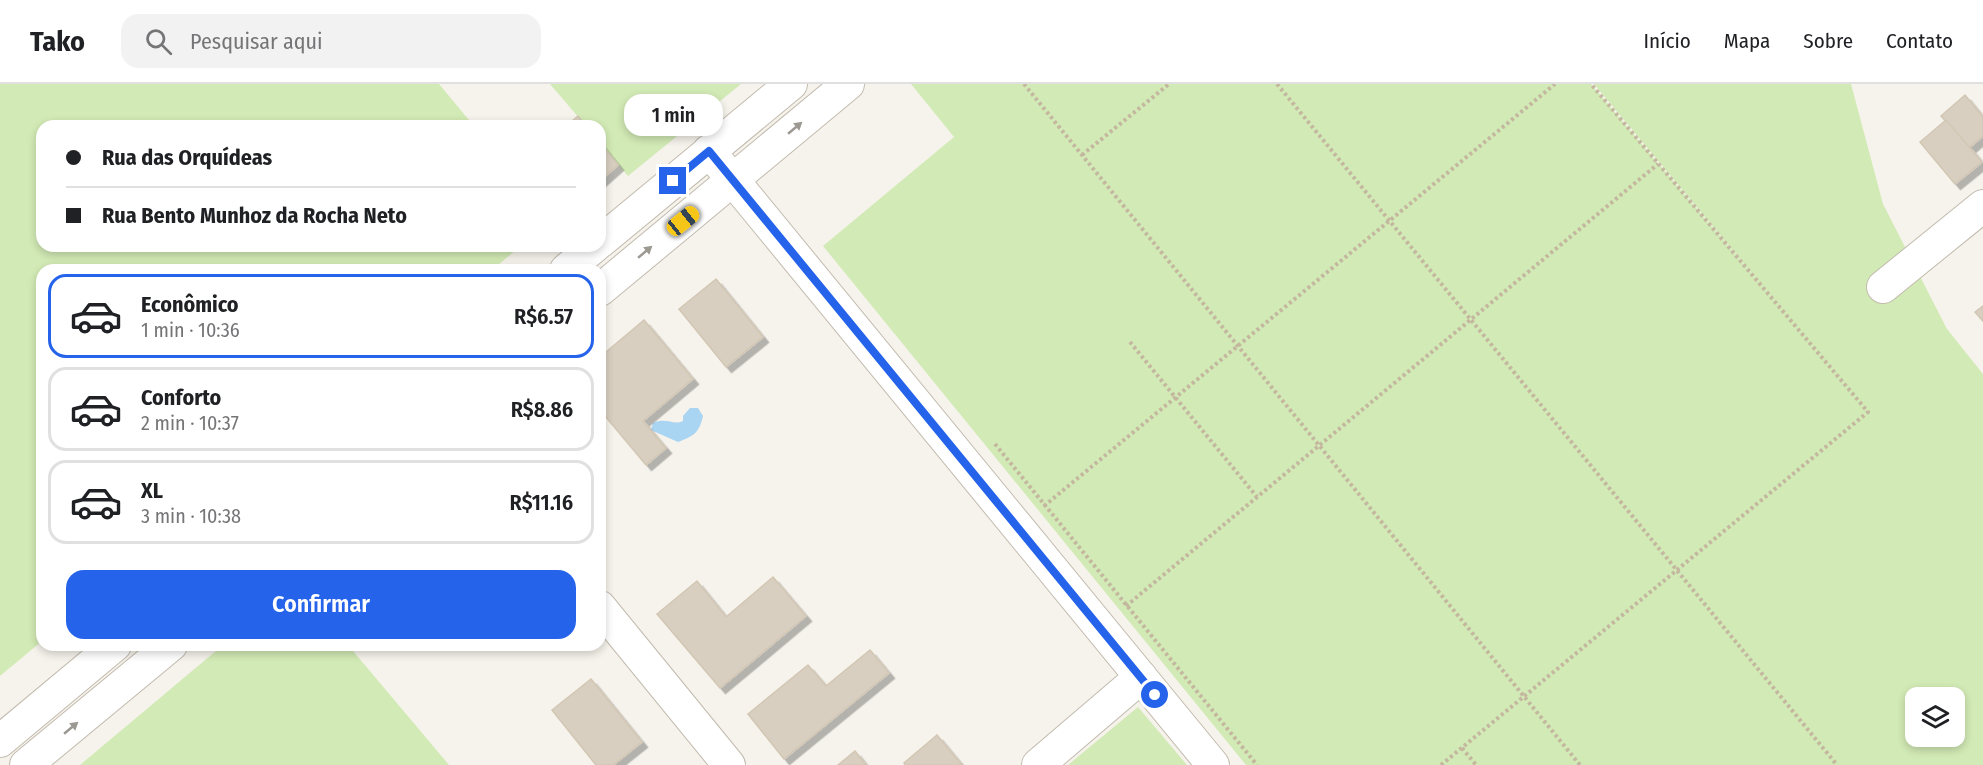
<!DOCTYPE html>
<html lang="pt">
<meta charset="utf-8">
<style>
body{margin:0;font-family:"Fira Sans Condensed",sans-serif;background:#f2f2f2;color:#202124;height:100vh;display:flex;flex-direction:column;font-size:22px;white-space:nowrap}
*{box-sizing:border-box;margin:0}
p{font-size:20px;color:#757577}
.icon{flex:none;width:33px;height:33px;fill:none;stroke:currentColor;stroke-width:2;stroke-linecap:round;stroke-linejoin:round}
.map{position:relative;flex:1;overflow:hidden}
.details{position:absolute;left:36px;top:180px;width:570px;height:387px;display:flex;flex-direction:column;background:#fff;border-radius:18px;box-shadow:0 3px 9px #0003}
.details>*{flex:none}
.banner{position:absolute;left:36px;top:36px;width:570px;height:132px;border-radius:18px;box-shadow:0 3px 9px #0003;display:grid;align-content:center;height:132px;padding:0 30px;background:#fff}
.tools{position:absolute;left:1905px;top:603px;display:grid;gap:12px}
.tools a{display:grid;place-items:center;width:60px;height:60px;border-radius:12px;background:#fff;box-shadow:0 3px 9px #0003;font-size:30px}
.end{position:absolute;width:27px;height:27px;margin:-14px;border:8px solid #2563eb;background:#fff;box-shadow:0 0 0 3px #fff}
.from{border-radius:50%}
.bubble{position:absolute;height:42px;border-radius:18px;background:#fff;box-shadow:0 3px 9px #0003;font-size:20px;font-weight:600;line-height:42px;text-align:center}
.car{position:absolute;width:18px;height:36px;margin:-18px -9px;border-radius:8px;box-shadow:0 0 4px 2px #0007;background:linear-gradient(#f5c518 24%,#345 0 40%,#f5c518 0 76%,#345 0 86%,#f5c518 0)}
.banner b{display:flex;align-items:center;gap:21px;height:57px;font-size:22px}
.banner b+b{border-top:2px solid #e0e0e0}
.banner i{width:15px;height:15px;background:#202124}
ul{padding:10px 0 0;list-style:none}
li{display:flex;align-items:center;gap:18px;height:84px;margin:0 12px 9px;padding:0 18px;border:3px solid #e0e0e0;border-radius:18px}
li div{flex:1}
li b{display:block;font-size:22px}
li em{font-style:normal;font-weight:600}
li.active{border-color:#2563eb}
li>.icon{width:54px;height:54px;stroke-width:1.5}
.button{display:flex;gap:12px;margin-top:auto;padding:12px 30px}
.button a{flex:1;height:69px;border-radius:18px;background:#2563eb;color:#fff;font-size:24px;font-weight:600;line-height:69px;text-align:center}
header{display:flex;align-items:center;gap:36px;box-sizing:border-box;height:84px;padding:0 30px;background:#fff;border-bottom:2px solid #e0e0e0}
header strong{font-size:28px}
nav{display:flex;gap:33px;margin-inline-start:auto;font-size:21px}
.search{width:420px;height:54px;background:#f2f2f2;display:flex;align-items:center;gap:15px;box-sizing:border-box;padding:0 21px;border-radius:18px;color:#757577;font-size:22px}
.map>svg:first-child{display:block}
.green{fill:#d2eab5;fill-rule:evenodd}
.water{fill:#a9d4f2}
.building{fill:#d8cfc1;stroke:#d3c7b4;stroke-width:1.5;filter:url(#shadow)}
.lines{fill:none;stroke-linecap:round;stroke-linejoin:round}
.minor-casing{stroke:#c2bbae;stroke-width:34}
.path{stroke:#c4b79f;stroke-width:4;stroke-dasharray:3 3;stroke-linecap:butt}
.minor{stroke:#fff;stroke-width:32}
.oneway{fill:#9c9892}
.route{stroke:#2563eb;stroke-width:8}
</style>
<header>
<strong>Tako</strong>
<div class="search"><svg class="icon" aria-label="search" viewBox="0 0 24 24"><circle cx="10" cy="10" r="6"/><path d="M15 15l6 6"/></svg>Pesquisar aqui</div>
<nav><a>Início</a><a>Mapa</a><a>Sobre</a><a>Contato</a></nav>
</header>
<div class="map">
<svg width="1983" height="681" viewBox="0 0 1983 681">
<defs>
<filter id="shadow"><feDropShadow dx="5.5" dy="5.5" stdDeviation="0" flood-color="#0004"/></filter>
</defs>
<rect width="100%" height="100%" fill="#f6f3ec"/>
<g class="green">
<path d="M0,0H439L474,42H42V162H521L492,186H42V557L0,592Z"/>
<path d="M550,0H741L628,92L600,59V42H586Z"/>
<path d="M911,0H1591L1771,212L1594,0H1851L1883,120L1947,245L1983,290V681H1246L823,162L954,53ZM1916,614H1954V652H1916Z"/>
<path d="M223,561H348L449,681H80Z"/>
<path d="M1138,623L1187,681H1068Z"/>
</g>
<path class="water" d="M690,324H698L703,332C699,349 694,352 678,358L651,346L653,339C667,333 673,342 683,337V332Z"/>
<g class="building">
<path d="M1965,11L1983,33V52L1969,64L1941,32Z"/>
<path d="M578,32L586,42H566Z"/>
<path d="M1946,36L1982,78L1955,100L1920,58Z"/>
<path d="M600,59L618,81L600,97Z"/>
<path d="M716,195L763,253L726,283L679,225Z"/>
<path d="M1983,222V237L1975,228Z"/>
<path d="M644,236L693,295L643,337L666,364L646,381L600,326V273Z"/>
<path d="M773,493L806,532L720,604L657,530L697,497L726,533Z"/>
<path d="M870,566L889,589L784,675L748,630L808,581L826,602Z"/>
<path d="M591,595L642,658L613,681H596L552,626Z"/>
<path d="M937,651L962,681H905L904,679Z"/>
<path d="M855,667L866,681H838Z"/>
</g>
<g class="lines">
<g class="minor-casing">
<g id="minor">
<path d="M709,67L1213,681"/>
<path d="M600,158L791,0"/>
<path d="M566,186L595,162"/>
<path d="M1883,203L1983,122"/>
<path d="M600,206L848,0"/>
<path d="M600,523L729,681"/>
<path d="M0,657L115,561"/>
<path d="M26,681L171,561"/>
<path d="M1038,681L1141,593"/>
</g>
</g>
<g class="path">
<path d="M1024,0L1580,681"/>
<path d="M1277,0L1837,681"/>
<path d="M1082,71L1169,0"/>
<path d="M1130,258L1257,413"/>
<path d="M995,360L1257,681"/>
<path d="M1044,422L1555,0"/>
<path d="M1126,522L1658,80"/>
<path d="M1462,664L1476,681"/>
<path d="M1441,681L1868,328L1591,0"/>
</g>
<use href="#minor" class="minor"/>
</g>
<defs><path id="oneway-solid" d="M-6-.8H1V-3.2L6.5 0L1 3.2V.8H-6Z" transform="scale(1.5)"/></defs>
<g class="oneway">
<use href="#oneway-solid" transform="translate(795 44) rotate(-40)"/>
<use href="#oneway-solid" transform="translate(645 168) rotate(-40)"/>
<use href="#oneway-solid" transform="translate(71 644) rotate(-40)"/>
</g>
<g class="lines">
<path class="route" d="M673,97L709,67L1155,611"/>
</g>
</svg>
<div class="tools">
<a><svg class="icon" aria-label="layers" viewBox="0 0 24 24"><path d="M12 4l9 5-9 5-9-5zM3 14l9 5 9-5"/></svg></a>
</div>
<i class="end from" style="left:1155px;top:611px"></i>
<i class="end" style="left:673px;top:97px"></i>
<div class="bubble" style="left:624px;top:10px;width:99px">1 min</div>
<i class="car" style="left:683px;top:137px;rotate:51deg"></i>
<div class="banner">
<b><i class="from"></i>Rua das Orquídeas</b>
<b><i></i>Rua Bento Munhoz da Rocha Neto</b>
</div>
<section class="details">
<ul>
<li class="active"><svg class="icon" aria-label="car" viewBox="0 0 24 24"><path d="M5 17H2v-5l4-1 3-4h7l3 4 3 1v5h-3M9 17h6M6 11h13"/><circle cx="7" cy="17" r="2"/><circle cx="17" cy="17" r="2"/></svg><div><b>Econômico</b><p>1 min · 10:36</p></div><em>R$6.57</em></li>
<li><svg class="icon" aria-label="car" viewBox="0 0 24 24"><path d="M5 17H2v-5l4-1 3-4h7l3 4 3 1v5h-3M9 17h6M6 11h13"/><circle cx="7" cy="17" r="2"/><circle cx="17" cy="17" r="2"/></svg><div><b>Conforto</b><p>2 min · 10:37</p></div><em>R$8.86</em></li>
<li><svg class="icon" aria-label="car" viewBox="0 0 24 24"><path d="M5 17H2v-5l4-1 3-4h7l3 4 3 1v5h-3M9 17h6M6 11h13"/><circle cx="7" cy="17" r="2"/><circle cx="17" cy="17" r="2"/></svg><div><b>XL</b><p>3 min · 10:38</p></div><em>R$11.16</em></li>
</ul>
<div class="button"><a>Confirmar</a></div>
</section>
</div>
